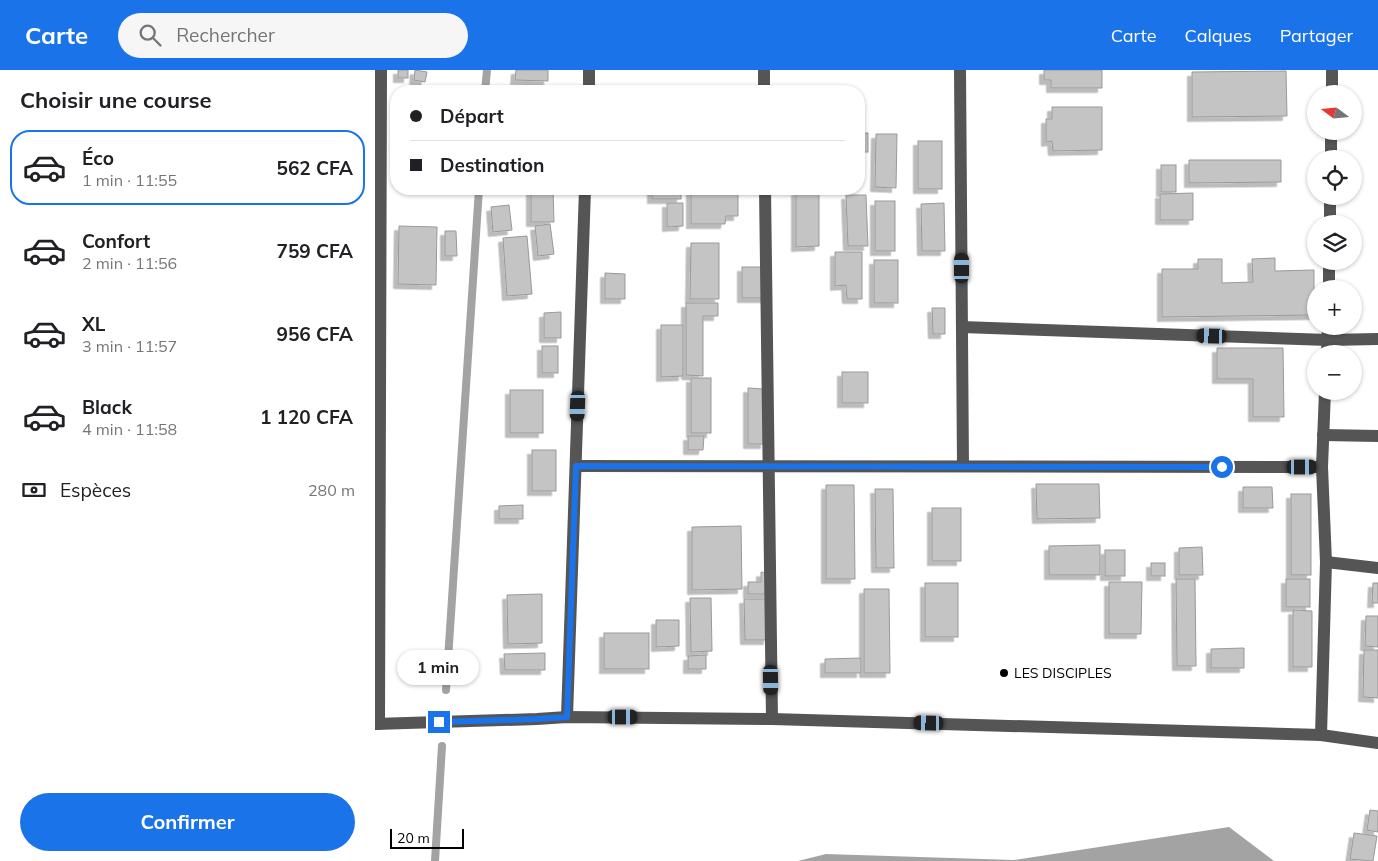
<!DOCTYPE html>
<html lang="fr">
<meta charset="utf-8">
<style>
body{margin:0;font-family:Mulish,sans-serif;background:#f6f6f6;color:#202124;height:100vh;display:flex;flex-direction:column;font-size:19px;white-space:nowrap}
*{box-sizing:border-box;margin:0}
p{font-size:16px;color:#757577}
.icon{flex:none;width:28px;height:28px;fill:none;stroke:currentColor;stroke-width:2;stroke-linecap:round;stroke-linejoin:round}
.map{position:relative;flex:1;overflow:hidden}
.side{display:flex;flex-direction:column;background:#fff;width:375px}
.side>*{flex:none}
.guide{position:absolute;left:15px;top:15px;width:475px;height:110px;border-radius:20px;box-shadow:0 1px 4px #0004;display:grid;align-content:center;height:110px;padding:0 20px;background:#fff}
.needle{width:32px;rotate:286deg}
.tools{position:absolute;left:932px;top:15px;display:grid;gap:10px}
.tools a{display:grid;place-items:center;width:55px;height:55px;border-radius:50%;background:#fff;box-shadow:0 1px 4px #0004;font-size:25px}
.scale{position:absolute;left:15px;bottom:12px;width:74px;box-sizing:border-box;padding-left:5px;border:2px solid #000;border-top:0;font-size:14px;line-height:18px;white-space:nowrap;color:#000;-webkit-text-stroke:4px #fff;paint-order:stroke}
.end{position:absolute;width:22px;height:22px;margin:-11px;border:6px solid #1a73e8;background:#fff;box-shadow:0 0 0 2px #fff}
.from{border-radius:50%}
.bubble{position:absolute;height:35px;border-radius:18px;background:#fff;box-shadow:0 1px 4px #0004;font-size:16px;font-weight:700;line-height:35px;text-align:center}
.car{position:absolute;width:15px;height:30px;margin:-15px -8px;border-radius:6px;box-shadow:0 0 4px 1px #0007;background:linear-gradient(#222 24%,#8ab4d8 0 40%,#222 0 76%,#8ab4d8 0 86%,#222 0)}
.guide b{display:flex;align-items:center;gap:18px;height:48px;font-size:19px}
.guide b+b{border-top:1px solid #e0e0e0}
.guide i{width:12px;height:12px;background:#202124}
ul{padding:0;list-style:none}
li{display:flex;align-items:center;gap:15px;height:75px;margin:0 10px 8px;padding:0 10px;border:2px solid transparent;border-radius:20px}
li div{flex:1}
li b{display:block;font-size:19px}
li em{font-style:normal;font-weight:700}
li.active{border-color:#1a73e8}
li>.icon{width:45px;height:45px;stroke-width:1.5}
h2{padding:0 20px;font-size:22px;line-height:60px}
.pay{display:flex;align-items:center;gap:12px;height:55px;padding:0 20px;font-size:19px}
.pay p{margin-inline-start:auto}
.button{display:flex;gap:10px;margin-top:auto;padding:10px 20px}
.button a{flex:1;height:58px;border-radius:30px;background:#1a73e8;color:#fff;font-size:20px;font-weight:700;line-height:58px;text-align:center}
header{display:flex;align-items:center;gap:30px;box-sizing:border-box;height:70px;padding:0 25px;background:#1a73e8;color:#fff}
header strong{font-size:24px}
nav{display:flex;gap:28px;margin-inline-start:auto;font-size:18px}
.search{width:350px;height:45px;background:#f6f6f6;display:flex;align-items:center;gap:12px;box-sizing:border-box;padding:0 18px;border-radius:28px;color:#757577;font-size:19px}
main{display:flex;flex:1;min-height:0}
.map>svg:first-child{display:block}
.water{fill:#a3a3a3}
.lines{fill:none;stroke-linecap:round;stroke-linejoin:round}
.stream{stroke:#a3a3a3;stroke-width:8}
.building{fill:#c4c4c4;stroke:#999;filter:url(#shadow)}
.minor{stroke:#555;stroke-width:12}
.route{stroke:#1a73e8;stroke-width:6}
.poi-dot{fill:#000;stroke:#fff;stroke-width:2}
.labels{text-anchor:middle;stroke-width:4;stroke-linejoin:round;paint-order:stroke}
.poi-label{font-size:14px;fill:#000;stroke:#fff;text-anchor:start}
</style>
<header>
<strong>Carte</strong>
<div class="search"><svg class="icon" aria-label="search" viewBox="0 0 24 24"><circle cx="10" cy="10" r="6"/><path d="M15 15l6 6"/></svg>Rechercher</div>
<nav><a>Carte</a><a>Calques</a><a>Partager</a></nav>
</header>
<main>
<section class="side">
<h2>Choisir une course</h2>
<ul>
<li class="active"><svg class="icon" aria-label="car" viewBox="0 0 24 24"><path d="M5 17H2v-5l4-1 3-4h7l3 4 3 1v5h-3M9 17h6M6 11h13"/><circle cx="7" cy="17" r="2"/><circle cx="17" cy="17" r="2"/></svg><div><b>Éco</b><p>1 min · 11:55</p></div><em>562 CFA</em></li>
<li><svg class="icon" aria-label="car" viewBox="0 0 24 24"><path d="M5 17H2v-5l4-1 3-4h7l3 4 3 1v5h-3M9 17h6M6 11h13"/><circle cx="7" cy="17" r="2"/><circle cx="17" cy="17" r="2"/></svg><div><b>Confort</b><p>2 min · 11:56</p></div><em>759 CFA</em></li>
<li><svg class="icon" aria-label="car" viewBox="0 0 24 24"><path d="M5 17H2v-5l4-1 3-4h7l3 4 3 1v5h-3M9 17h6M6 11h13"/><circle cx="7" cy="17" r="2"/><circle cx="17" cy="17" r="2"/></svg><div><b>XL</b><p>3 min · 11:57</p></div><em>956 CFA</em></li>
<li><svg class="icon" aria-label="car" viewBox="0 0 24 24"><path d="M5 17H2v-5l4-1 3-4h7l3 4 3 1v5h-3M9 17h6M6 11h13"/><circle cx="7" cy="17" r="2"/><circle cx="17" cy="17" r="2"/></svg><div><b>Black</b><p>4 min · 11:58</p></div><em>1 120 CFA</em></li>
</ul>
<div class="pay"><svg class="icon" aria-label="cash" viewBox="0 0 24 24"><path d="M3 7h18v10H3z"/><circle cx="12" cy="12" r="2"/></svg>Espèces<p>280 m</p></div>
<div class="button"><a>Confirmer</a></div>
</section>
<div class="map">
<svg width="1003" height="791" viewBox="0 0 1003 791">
<defs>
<filter id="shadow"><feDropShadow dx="-4.5" dy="4.5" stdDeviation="0" flood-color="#0004"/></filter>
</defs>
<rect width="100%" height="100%" fill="#fff"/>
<path class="water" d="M854,757L899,791H423L451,784L639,790Z"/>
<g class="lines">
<g class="stream">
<path d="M110,21L112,0"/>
<path d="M71,620L104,119"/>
<path d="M60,791L67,676"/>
</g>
</g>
<g class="building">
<rect x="23" y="0" width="10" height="8"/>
<path d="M40,0L52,2L50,12L39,10Z"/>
<path d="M141,0H173V11L140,10Z"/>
<path d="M669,0H727V18H676V10H669Z"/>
<path d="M911,1L912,46L817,47V2Z"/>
<path d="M677,37H727V80L678,81L677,71L671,72V49H677Z"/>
<rect x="484" y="63" width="9" height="19"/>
<path d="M501,64H522L521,118L500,117Z"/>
<rect x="543" y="71" width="24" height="48"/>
<path d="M814,90H906V112L814,113Z"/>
<rect x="786" y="95" width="15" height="27"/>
<path d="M156,119H178L179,152H156Z"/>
<rect x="277" y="119" width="29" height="10"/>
<path d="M316,119H363V146H351L350,154H316Z"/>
<path d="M421,121H444V176L421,177Z"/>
<path d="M818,123V150H785V124Z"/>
<path d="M471,125H491L493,176H473Z"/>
<rect x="500" y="131" width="20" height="50"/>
<path d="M292,133H308V156L292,157Z"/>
<path d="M569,133L570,181H547L546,134Z"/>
<path d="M134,135L137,160L118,162L116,137Z"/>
<path d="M175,154L179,184L163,186L160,156Z"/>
<path d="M24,156L62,157L61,215L23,214Z"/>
<path d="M70,161H81L82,186H70Z"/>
<path d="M152,166L157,224L132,226L128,168Z"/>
<path d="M316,173H344V229H315Z"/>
<path d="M460,182H487V229H472L471,215L460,216Z"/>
<path d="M900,188V201L939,200V245L787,247V199H823V189H847V213L878,212L877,189Z"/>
<rect x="499" y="190" width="24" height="43"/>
<rect x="367" y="197" width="25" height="31"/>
<path d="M230,203L250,204V229H230Z"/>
<path d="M311,233H343V246H328V306L311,305Z"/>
<path d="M557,238H570V264H558Z"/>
<path d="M186,242V268H169V243Z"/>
<path d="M286,255H308V306L286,307Z"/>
<rect x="167" y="276" width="16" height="27"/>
<path d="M842,278H908L909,347H878V309H842Z"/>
<rect x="467" y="302" width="26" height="31"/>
<rect x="316" y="308" width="20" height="55"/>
<path d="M373,318L389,319L390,374H373Z"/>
<rect x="135" y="320" width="33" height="43"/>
<path d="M313,366H329L328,380H313Z"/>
<rect x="157" y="380" width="24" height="41"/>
<path d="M661,414H724L725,448L662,449Z"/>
<path d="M451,415H479L480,509H451Z"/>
<path d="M868,417H897L898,438H868Z"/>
<path d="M500,419H518L519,498H501Z"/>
<rect x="916" y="424" width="20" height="81"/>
<path d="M148,435V449H124V436Z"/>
<rect x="557" y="438" width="29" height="53"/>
<path d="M366,456L367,519L317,520V457Z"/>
<path d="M725,475V505H674V476Z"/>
<path d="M827,477L828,505H804V478Z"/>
<rect x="730" y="480" width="20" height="26"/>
<rect x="776" y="493" width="14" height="13"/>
<path d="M386,502L394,503V524H373V512H386Z"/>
<path d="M801,509H820L821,596H802Z"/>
<rect x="911" y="509" width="24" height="28"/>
<path d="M734,512H767L766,564H734Z"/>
<rect x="550" y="513" width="33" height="54"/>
<path d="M998,513H1003V533H997Z"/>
<path d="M489,519H514L515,603H489Z"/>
<path d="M167,524V573L133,574L132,525Z"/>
<path d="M315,528H336L337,581L316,582Z"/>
<path d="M369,529H393V570H370Z"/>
<path d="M918,540L937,541V597H918Z"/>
<path d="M991,546H1003V577L990,576Z"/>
<path d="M281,550H304V576L281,577Z"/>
<rect x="229" y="563" width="45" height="36"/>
<path d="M869,578V598H836V579Z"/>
<path d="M989,580H1003V628L988,627Z"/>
<path d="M170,583V600H130L129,584Z"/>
<path d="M331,585V599H313V586Z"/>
<path d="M486,588V603H450V589Z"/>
<path d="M995,740L1003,741V762L992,760Z"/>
<path d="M979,763L1002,766L998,791L975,789Z"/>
</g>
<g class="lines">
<g class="minor">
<path d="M389,0V21"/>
<path d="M585,0L588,396"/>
<path d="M214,21V0"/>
<path d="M957,24V0"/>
<path d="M956,89V61"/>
<path d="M390,119L397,649"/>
<path d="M955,154V126"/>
<path d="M954,219V191"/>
<path d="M587,257L953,270L1003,269"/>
<path d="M952,284L953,256"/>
<path d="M948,365L1003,366"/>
<path d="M201,396L947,397"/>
<path d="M951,492L1003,498"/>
<path d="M192,647L210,119"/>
<path d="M0,654L162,649L192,647L397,649L946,665L1003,673"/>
<path d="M4,654L6,0"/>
<path d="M946,665L951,492L947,397L950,321"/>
</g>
</g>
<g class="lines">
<path class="route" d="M64,652L162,649L192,647L201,396L847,397"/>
</g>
<circle class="poi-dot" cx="629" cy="603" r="5"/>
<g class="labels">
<g class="poi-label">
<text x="639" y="608">LES DISCIPLES</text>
</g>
</g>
</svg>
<div class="tools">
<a><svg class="needle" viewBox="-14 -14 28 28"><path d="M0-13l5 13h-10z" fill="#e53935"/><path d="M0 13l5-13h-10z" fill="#757577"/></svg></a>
<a><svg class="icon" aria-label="locate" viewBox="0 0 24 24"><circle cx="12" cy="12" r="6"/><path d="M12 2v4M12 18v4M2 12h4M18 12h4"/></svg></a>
<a><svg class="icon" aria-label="layers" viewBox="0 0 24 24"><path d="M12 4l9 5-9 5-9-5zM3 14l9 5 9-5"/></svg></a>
<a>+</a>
<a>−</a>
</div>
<div class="scale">20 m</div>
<i class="end from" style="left:847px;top:397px"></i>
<i class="end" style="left:64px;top:652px"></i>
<div class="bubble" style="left:22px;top:580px;width:82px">1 min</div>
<i class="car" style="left:587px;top:198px;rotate:0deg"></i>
<i class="car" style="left:837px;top:266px;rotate:272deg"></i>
<i class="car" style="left:203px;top:336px;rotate:182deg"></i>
<i class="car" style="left:927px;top:397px;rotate:90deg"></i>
<i class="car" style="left:396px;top:610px;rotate:179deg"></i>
<i class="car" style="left:248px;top:647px;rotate:90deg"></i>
<i class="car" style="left:554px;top:653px;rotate:271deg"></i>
<div class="guide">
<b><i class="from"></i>Départ</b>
<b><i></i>Destination</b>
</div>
</div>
</main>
